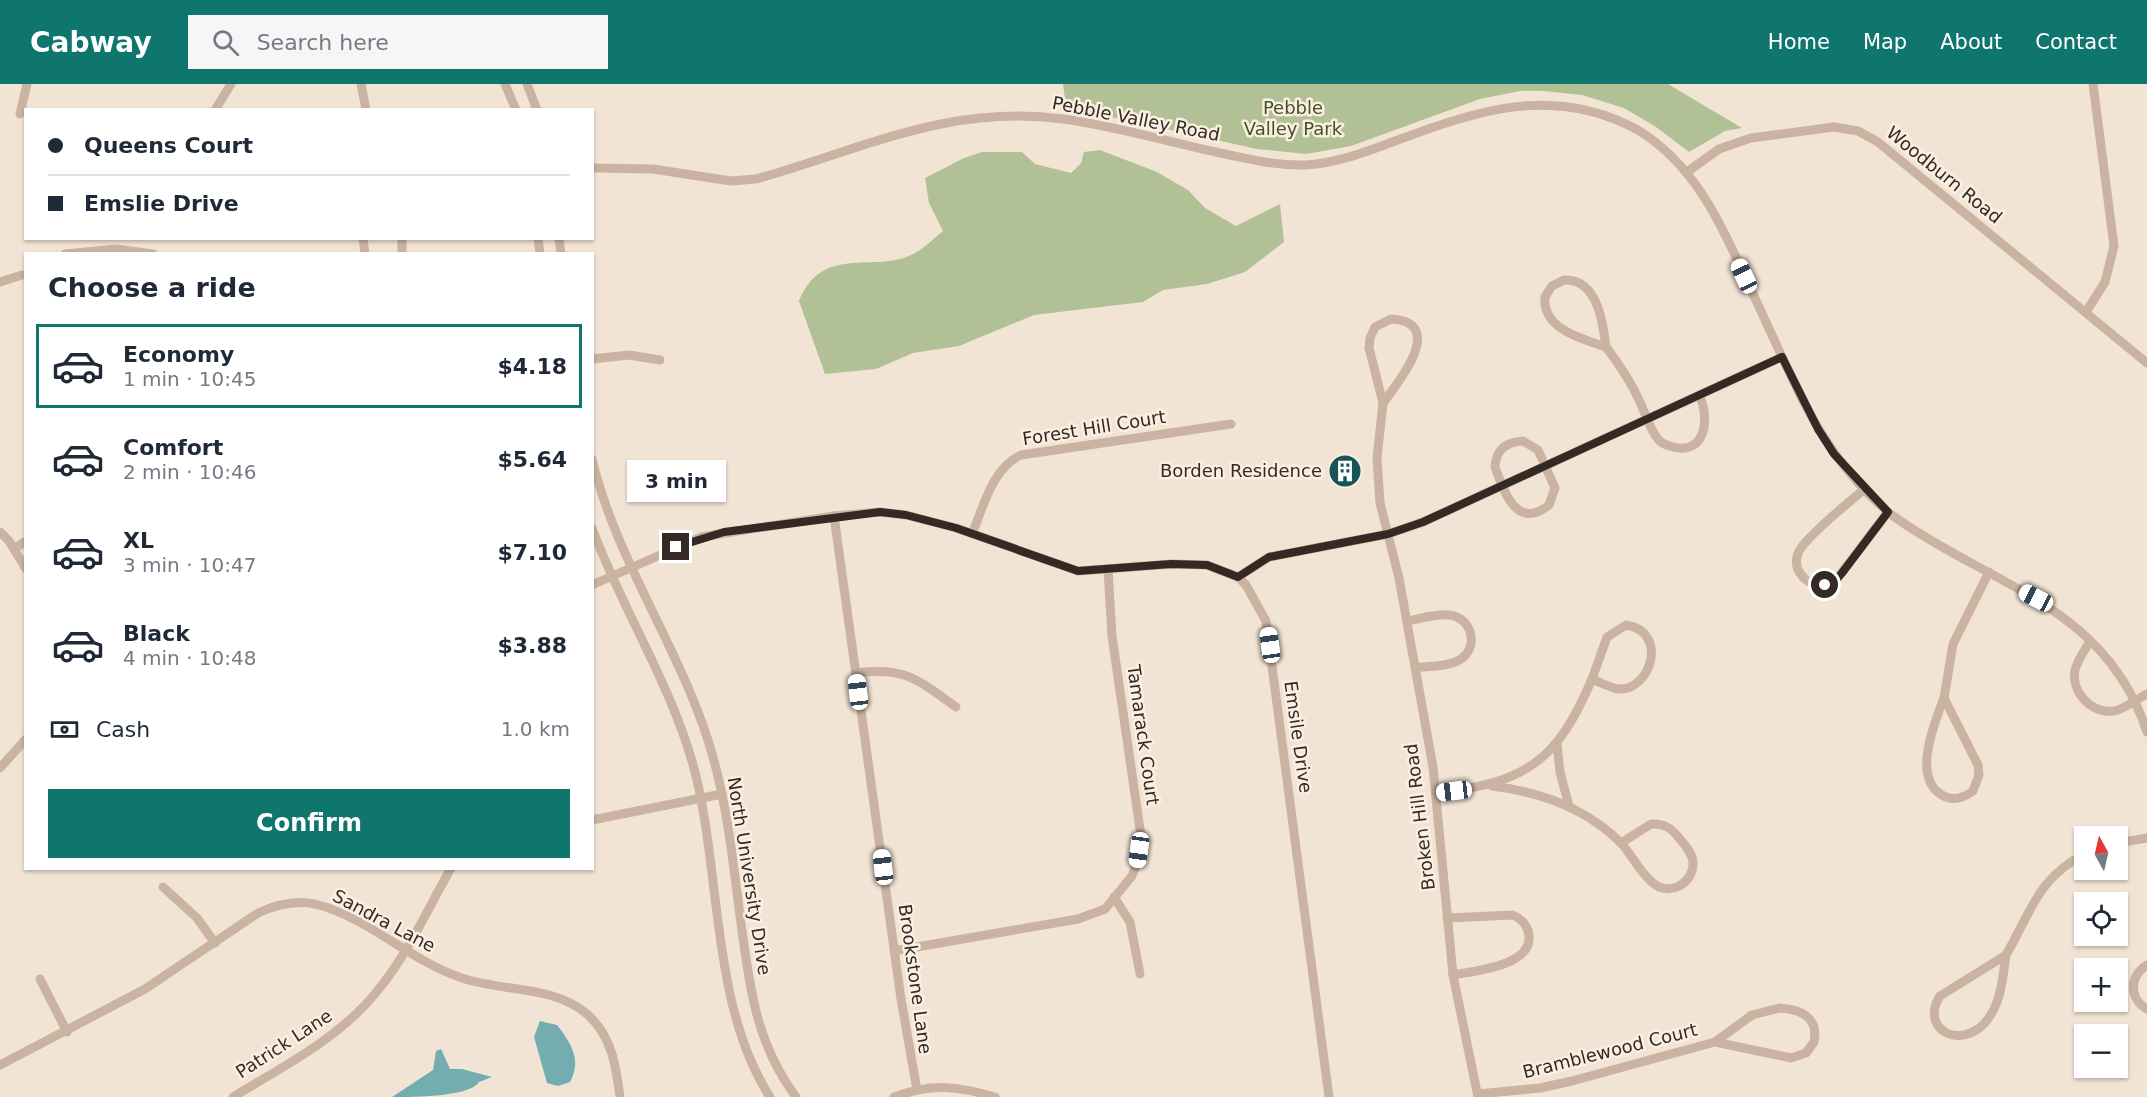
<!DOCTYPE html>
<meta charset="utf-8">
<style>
body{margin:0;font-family:"DejaVu Sans",sans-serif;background:#f6f6f7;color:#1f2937;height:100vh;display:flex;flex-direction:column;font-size:22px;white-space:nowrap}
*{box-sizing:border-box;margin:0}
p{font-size:20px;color:#747a83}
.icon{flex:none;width:33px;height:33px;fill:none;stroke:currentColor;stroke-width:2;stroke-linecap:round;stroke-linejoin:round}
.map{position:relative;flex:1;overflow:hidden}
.side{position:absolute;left:24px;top:168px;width:570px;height:618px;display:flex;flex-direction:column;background:#fff;border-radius:0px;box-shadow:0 2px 4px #0004}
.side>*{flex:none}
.guide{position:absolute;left:24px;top:24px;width:570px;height:132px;border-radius:0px;box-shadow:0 2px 4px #0004;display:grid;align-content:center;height:132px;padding:0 24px;background:#fff}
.needle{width:39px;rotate:352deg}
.buttons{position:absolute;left:2074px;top:742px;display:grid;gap:12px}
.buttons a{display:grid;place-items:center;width:54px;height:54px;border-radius:0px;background:#fff;box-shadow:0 2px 4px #0004;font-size:30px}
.end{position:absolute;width:27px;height:27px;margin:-14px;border:8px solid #342924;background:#fff;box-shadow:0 0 0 3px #fff}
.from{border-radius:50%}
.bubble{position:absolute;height:42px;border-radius:0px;background:#fff;box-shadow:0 2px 4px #0004;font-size:20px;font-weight:600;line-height:42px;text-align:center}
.car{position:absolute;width:18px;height:36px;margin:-18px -9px;border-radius:8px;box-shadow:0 0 4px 2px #0007;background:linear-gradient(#fff 24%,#345 0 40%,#fff 0 76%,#345 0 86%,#fff 0)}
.guide b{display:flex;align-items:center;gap:21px;height:57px;font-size:22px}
.guide b+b{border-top:2px solid #e0e1e3}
.guide i{width:15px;height:15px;background:#1f2937}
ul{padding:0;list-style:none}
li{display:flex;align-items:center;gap:18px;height:84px;margin:0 12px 9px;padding:0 12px;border:3px solid transparent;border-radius:0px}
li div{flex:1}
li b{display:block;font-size:22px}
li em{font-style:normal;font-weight:600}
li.selected{border-color:#0f766e}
li>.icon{width:54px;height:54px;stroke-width:1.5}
h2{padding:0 24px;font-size:27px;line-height:72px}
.pay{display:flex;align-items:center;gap:15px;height:66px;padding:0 24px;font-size:22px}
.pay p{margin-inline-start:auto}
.cta{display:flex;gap:12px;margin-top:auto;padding:12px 24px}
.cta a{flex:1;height:69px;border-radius:0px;background:#0f766e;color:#fff;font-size:24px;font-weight:600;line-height:69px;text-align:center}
header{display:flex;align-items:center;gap:36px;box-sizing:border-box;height:84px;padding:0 30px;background:#0f766e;color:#fff}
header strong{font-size:28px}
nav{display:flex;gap:33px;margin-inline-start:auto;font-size:21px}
.search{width:420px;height:54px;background:#f6f6f7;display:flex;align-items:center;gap:15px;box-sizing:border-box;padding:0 21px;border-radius:0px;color:#747a83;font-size:22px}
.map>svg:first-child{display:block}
.green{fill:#b2c195}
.water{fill:#73adb0}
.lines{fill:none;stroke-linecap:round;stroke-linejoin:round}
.minor{stroke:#cab4a1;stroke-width:9}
.route{stroke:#342924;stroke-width:8}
.labels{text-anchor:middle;stroke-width:5;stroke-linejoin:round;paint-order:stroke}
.park-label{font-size:18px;fill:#435327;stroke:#faefe1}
.street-label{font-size:18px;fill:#342924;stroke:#faefe1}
.poi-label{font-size:18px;fill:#342924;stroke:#faefe1;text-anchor:end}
</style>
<header>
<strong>Cabway</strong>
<div class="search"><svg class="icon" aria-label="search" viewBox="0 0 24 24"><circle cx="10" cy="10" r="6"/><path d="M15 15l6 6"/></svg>Search here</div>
<nav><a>Home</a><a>Map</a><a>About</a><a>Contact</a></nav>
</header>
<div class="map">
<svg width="2147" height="1013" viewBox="0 0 2147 1013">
<rect width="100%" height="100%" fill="#f2e4d5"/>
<g class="green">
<path d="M1063,0H1668L1742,44L1725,47L1689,68L1656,43L1624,24L1582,11L1543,7H1520L1480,15L1351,62L1306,70L1257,65L1066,23Z"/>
<path d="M1100,66L1157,88L1188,106L1205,124L1236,142L1280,120L1284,158L1245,188L1207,200L1163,206L1143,218L1034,231L959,262L913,269L876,285L825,290L799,217C823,159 874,190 913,170C924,165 934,154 943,147L929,119L925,94L964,74L982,68H1022L1035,80L1071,89L1081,79L1084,68Z"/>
</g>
<g class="water">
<path d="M540,937L557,941C571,959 582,976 570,998L558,1002L547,999L534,953Z"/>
<path d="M441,965L450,985H462L492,993L479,998C469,1013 414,1013 392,1013L433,986L436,967Z"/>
</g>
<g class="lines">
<g class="minor">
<path d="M361,0L366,26"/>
<path d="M505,0L516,26"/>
<path d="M527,0L537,26"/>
<path d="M215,26L231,0"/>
<path d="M20,30L27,0"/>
<path d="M592,84L653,85L731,97L756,95C863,65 948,20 1063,35C1116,42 1168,58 1220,69C1249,75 1276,82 1306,81C1337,79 1366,68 1395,57C1479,26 1554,0 1638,46C1696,82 1720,139 1748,199C1766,238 1784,278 1803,317C1826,360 1856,405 1896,434C1992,502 2106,522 2147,648"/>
<path d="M1687,88L1719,65L1751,54L1834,43L1858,47L1878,58L2147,279"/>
<path d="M363,154L365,170"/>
<path d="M402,154V170"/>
<path d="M538,154L540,170"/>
<path d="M559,154L561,170"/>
<path d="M65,170L116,165L153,170"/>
<path d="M1564,196C1597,194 1603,238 1606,263C1582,255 1542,245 1545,213L1552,202Z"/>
<path d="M0,198L22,191"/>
<path d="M2086,228L2105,198L2114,162L2093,0"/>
<path d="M1391,235C1448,238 1398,299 1383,319L1369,264L1370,254L1375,243Z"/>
<path d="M1606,263C1619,280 1631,298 1640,318C1645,329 1650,346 1658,355C1661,359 1666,361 1670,362C1705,374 1711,335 1699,311"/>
<path d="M592,275L629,271L660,276"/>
<path d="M1383,319L1377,374L1380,419L1399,494L1433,683L1453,891L1478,1013"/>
<path d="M1523,357L1538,366L1555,404L1549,421C1516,447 1504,407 1495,383C1496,365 1507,358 1523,357Z"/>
<path d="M592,375C617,480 684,569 713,673C729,730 734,789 742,847C751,910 757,960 796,1013"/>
<path d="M1865,405C1849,418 1808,451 1799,467C1791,483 1803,499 1819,501L1836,496L1888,428"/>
<path d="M834,432L901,915L917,1006"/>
<path d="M592,444C623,528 674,604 696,692C721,795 712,923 770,1013"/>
<path d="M0,448L9,457L26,485"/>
<path d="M972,450C984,422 992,384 1021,371L1231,340"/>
<path d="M14,465L26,457"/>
<path d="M1238,493L1269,473L1388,450L1423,438L1782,273"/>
<path d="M592,501L701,453L834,432L880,428L906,431L956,444L1078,487L1171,480L1207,481L1238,493L1246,501L1266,537L1329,1013"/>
<path d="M1407,537C1420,535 1436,529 1449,531C1471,533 1480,562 1461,575C1449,583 1429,582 1415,584"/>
<path d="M1626,541C1670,548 1650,608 1618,605C1610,604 1600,598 1592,595L1607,553Z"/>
<path d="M2090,557C2085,566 2078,575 2075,586C2071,608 2091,630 2114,627C2125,625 2137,615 2147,610"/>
<path d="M856,589C905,583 917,595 956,623"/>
<path d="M1944,614L1978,681L1979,691L1973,707C1965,713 1956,717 1946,713C1909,698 1935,638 1944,614Z"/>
<path d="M1944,614L1953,560L1989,488"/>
<path d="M1557,660L1560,688L1569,722"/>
<path d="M0,684L26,655"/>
<path d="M1492,702C1541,708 1586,724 1621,759"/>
<path d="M1436,709C1525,699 1557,678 1592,595"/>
<path d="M592,736L722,710"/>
<path d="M1651,740C1664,739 1671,744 1679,754C1685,761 1692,769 1693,778C1694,799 1670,813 1653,799C1640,789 1632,771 1621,759Z"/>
<path d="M2118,759L2147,754"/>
<path d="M163,803L197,834L215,859"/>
<path d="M1114,813L1130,838L1140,890"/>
<path d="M1447,834L1513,831C1522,835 1528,842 1529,852C1532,882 1474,887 1453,891"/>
<path d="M894,867L1078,835L1105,825L1132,792L1137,779L1141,752L1112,552L1108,485"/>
<path d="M2006,871C2003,890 2002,910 1993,927C1969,972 1917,948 1940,912Z"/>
<path d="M2006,871C2030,830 2038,793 2085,770"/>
<path d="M2147,881C2129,892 2129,915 2147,925"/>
<path d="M40,895L67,948"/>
<path d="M1779,924C1800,925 1819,933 1814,958L1806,969L1791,974L1715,958L1752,931Z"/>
<path d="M0,981L145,905L258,829C275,821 296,816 315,820C368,833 410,877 462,894C503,908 553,901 587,930C612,952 616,982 620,1013"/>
<path d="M1478,1010L1540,1004L1572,997L1715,958"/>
<path d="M233,1013C279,985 328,960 365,921C402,883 425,830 451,784"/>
<path d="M894,1013C931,999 958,1002 995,1013"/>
</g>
</g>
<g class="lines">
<path class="route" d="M676,463L724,448L880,428L906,431L956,444L1078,487L1171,480L1207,481L1238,493L1269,473L1388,450L1423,438L1782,273L1818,345L1834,370L1888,428L1842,489L1836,496L1825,501"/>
</g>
<defs>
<g id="building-disc" transform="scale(1.725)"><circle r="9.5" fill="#185357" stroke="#faefe1"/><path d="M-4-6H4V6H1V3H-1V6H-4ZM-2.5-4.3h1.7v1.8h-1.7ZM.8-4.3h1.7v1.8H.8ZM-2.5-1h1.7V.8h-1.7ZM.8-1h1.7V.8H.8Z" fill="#fff"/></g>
</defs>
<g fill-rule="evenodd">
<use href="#building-disc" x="1345" y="387"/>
</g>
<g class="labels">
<g class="park-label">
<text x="1293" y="30">Pebble<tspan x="1293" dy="21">Valley Park</tspan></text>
</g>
<g class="street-label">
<text transform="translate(1136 35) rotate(11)" y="6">Pebble Valley Road</text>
<text transform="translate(1944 91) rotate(39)" y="6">Woodburn Road</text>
<text transform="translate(1094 344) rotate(-9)" y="6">Forest Hill Court</text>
<text transform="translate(1143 651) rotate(82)" y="6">Tamarack Court</text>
<text transform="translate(1298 653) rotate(82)" y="6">Emsile Drive</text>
<text transform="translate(1420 733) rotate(-97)" y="6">Broken Hill Road</text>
<text transform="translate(749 792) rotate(81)" y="6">North University Drive</text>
<text transform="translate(384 837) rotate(28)" y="6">Sandra Lane</text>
<text transform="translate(915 895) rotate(82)" y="6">Brookstone Lane</text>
<text transform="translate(284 960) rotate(-33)" y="6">Patrick Lane</text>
<text transform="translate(1610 967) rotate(-14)" y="6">Bramblewood Court</text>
</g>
<g class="poi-label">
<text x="1322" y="393">Borden Residence</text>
</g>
</g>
</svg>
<div class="buttons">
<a><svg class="needle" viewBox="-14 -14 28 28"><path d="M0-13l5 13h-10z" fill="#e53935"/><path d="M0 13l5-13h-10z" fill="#747a83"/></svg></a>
<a><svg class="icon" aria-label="locate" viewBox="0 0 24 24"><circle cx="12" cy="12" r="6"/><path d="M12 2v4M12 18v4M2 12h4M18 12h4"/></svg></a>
<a>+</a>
<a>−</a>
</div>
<i class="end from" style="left:1825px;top:501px"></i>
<i class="end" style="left:676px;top:463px"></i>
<div class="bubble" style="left:627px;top:376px;width:99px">3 min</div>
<i class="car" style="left:1744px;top:192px;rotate:335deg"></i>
<i class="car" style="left:2036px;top:514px;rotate:298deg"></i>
<i class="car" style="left:1270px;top:561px;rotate:352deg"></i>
<i class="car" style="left:858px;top:608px;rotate:353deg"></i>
<i class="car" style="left:1454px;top:707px;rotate:263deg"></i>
<i class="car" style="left:1139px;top:766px;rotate:188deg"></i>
<i class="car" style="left:883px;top:783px;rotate:353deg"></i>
<div class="guide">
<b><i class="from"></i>Queens Court</b>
<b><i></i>Emslie Drive</b>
</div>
<section class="side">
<h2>Choose a ride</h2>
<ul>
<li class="selected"><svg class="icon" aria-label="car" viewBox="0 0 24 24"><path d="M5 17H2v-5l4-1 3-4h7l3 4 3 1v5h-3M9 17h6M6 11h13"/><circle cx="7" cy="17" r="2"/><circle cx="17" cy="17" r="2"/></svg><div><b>Economy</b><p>1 min · 10:45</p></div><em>$4.18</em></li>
<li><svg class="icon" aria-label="car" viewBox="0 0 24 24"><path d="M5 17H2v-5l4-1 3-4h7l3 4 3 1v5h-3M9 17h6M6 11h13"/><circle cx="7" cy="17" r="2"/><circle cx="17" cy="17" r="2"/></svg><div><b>Comfort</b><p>2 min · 10:46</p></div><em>$5.64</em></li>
<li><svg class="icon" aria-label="car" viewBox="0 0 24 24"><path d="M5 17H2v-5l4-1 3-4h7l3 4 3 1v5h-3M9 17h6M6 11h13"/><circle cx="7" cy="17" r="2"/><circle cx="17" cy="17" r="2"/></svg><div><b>XL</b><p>3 min · 10:47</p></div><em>$7.10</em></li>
<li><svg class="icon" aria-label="car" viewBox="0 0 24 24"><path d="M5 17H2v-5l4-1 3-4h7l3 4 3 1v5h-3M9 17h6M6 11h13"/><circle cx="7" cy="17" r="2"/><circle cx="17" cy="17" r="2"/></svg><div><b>Black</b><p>4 min · 10:48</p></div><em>$3.88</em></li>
</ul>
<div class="pay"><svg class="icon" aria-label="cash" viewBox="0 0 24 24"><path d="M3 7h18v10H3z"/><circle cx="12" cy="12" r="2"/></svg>Cash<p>1.0 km</p></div>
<div class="cta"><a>Confirm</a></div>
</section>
</div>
